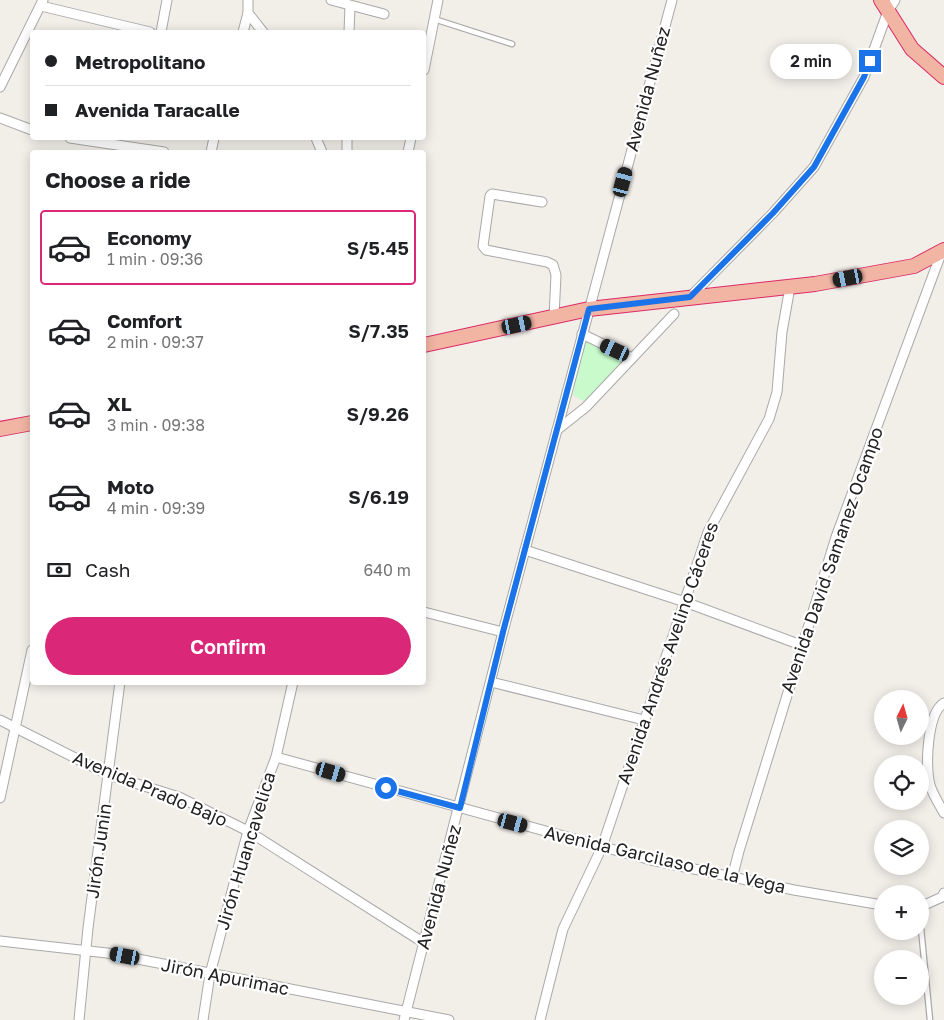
<!DOCTYPE html>
<meta charset="utf-8">
<style>
body{margin:0;font-family:"Golos Text",sans-serif;background:#f2f2f2;color:#202124;height:100vh;display:flex;flex-direction:column;font-size:19px;white-space:nowrap}
*{box-sizing:border-box;margin:0}
p{font-size:16px;color:#757577}
.icon{flex:none;width:28px;height:28px;fill:none;stroke:currentColor;stroke-width:2;stroke-linecap:round;stroke-linejoin:round}
.map{position:relative;flex:1;overflow:hidden}
.sheet{position:absolute;left:30px;top:150px;width:396px;height:535px;display:flex;flex-direction:column;background:#fff;border-radius:5px;box-shadow:0 2px 12px #0003}
.sheet>*{flex:none}
.banner{position:absolute;left:30px;top:30px;width:396px;height:110px;border-radius:5px;box-shadow:0 2px 12px #0003;display:grid;align-content:center;height:110px;padding:0 15px;background:#fff}
.needle{width:32px;rotate:5deg}
.fabs{position:absolute;left:874px;top:690px;display:grid;gap:10px}
.fabs a{display:grid;place-items:center;width:55px;height:55px;border-radius:50%;background:#fff;box-shadow:0 2px 12px #0003;font-size:25px}
.end{position:absolute;width:22px;height:22px;margin:-11px;border:6px solid #1a73e8;background:#fff;box-shadow:0 0 0 2px #fff}
.from{border-radius:50%}
.bubble{position:absolute;height:35px;border-radius:18px;background:#fff;box-shadow:0 2px 12px #0003;font-size:16px;font-weight:600;line-height:35px;text-align:center}
.car{position:absolute;width:15px;height:30px;margin:-15px -8px;border-radius:6px;box-shadow:0 0 4px 1px #0007;background:linear-gradient(#222 24%,#8ab4d8 0 40%,#222 0 76%,#8ab4d8 0 86%,#222 0)}
.banner b{display:flex;align-items:center;gap:18px;height:48px;font-size:19px}
.banner b+b{border-top:1px solid #e0e0e0}
.banner i{width:12px;height:12px;background:#202124}
ul{padding:0;list-style:none}
li{display:flex;align-items:center;gap:15px;height:75px;margin:0 10px 8px;padding:0 5px;border:2px solid transparent;border-radius:5px}
li div{flex:1}
li b{display:block;font-size:19px}
li em{font-style:normal;font-weight:600}
li.selected{border-color:#db2777}
li>.icon{width:45px;height:45px;stroke-width:1.5}
h2{padding:0 15px;font-size:22px;line-height:60px}
.pay{display:flex;align-items:center;gap:12px;height:55px;padding:0 15px;font-size:19px}
.pay p{margin-inline-start:auto}
.cta{display:flex;gap:10px;margin-top:auto;padding:10px 15px}
.cta a{flex:1;height:58px;border-radius:30px;background:#db2777;color:#fff;font-size:20px;font-weight:600;line-height:58px;text-align:center}
.map>svg:first-child{display:block}
.park{fill:#c8facc}
.lines{fill:none;stroke-linecap:round;stroke-linejoin:round}
.service-casing{stroke:#a9a9a9;stroke-width:7}
.minor-casing{stroke:#a9a9a9;stroke-width:11}
.trunk-casing{stroke:#dc2a67;stroke-width:16}
.service{stroke:#fff;stroke-width:4.5}
.minor{stroke:#fff;stroke-width:9}
.trunk{stroke:#f2b4a3;stroke-width:14}
.route{stroke:#1a73e8;stroke-width:6}
.labels{text-anchor:middle;stroke-width:4.5;stroke-linejoin:round;paint-order:stroke}
.street-label{font-size:18px;fill:#222;stroke:#fff}
</style>
<div class="map">
<svg width="944" height="1020" viewBox="0 0 944 1020">
<rect width="100%" height="100%" fill="#f2efe9"/>
<path class="park" d="M583,340L626,359L585,402L573,395Z"/>
<g class="lines">
<g class="service-casing">
<g id="service">
<path d="M434,19L512,44"/>
<path d="M920,918L930,1020"/>
</g>
</g>
<g class="minor-casing">
<g id="minor">
<path d="M248,0V13L263,32"/>
<path d="M331,0L384,14"/>
<path d="M41,6L150,32"/>
<path d="M161,32L167,0"/>
<path d="M243,32L248,13"/>
<path d="M349,32L350,6"/>
<path d="M424,70L438,0"/>
<path d="M0,87L43,0"/>
<path d="M0,118L32,130"/>
<path d="M70,138L164,152"/>
<path d="M316,138L322,152"/>
<path d="M211,152L214,138"/>
<path d="M347,152V138"/>
<path d="M408,152L411,138"/>
<path d="M542,202L492,194L490,196L483,246L486,250L547,262L553,265L556,275L554,317"/>
<path d="M690,297L773,213L814,167L864,77L888,11L895,0"/>
<path d="M582,334L632,358"/>
<path d="M557,430L586,407L674,314"/>
<path d="M525,550L685,602L801,645"/>
<path d="M424,612L503,632"/>
<path d="M491,682L644,720"/>
<path d="M944,703C927,713 925,767 930,785C933,795 939,804 944,813"/>
<path d="M0,720L109,775L179,797L248,831L424,943"/>
<path d="M276,757L651,860L794,890L882,905"/>
<path d="M0,798L32,650"/>
<path d="M732,878L739,851L836,537L942,251"/>
<path d="M920,907L942,897L944,893"/>
<path d="M0,941L107,953L449,1020"/>
<path d="M79,1020L88,928L120,682"/>
<path d="M203,1020L210,974L248,831L276,757L293,682"/>
<path d="M404,1020L503,632L672,0"/>
<path d="M540,1020L563,929L602,847L708,532L769,419L777,392L782,332L790,287"/>
</g>
</g>
<g class="trunk-casing">
<g id="trunk">
<path d="M881,0L912,49L944,77"/>
<path d="M424,345L589,309L815,284L914,266L944,250"/>
<path d="M0,429L32,423"/>
</g>
</g>
<use href="#service" class="service"/>
<use href="#minor" class="minor"/>
<use href="#trunk" class="trunk"/>
</g>
<g class="lines">
<path class="route" d="M386,788L460,808L503,632L589,309L690,297L773,213L814,167L864,77L870,61"/>
</g>
<g class="labels">
<g class="street-label">
<text transform="translate(648 89) rotate(-75)" y="6">Avenida Nuñez</text>
<text transform="translate(832 560) rotate(-71)" y="6">Avenida David Samanez Ocampo</text>
<text transform="translate(668 653) rotate(-71)" y="6">Avenida Andrés Avelino Cáceres</text>
<text transform="translate(150 789) rotate(23)" y="6">Avenida Prado Bajo</text>
<text transform="translate(99 851) rotate(-82)" y="6">Jirón Junin</text>
<text transform="translate(246 851) rotate(-73)" y="6">Jirón Huancavelica</text>
<text transform="translate(665 860) rotate(13)" y="6">Avenida Garcilaso de la Vega</text>
<text transform="translate(439 887) rotate(-75)" y="6">Avenida Nuñez</text>
<text transform="translate(225 977) rotate(11)" y="6">Jirón Apurimac</text>
</g>
</g>
</svg>
<div class="fabs">
<a><svg class="needle" viewBox="-14 -14 28 28"><path d="M0-13l5 13h-10z" fill="#e53935"/><path d="M0 13l5-13h-10z" fill="#757577"/></svg></a>
<a><svg class="icon" aria-label="locate" viewBox="0 0 24 24"><circle cx="12" cy="12" r="6"/><path d="M12 2v4M12 18v4M2 12h4M18 12h4"/></svg></a>
<a><svg class="icon" aria-label="layers" viewBox="0 0 24 24"><path d="M12 4l9 5-9 5-9-5zM3 14l9 5 9-5"/></svg></a>
<a>+</a>
<a>−</a>
</div>
<i class="end from" style="left:386px;top:788px"></i>
<i class="end" style="left:870px;top:61px"></i>
<div class="bubble" style="left:770px;top:44px;width:82px">2 min</div>
<i class="car" style="left:623px;top:182px;rotate:15deg"></i>
<i class="car" style="left:848px;top:278px;rotate:259deg"></i>
<i class="car" style="left:517px;top:325px;rotate:78deg"></i>
<i class="car" style="left:615px;top:350px;rotate:295deg"></i>
<i class="car" style="left:331px;top:772px;rotate:106deg"></i>
<i class="car" style="left:513px;top:823px;rotate:105deg"></i>
<i class="car" style="left:125px;top:956px;rotate:281deg"></i>
<div class="banner">
<b><i class="from"></i>Metropolitano</b>
<b><i></i>Avenida Taracalle</b>
</div>
<section class="sheet">
<h2>Choose a ride</h2>
<ul>
<li class="selected"><svg class="icon" aria-label="car" viewBox="0 0 24 24"><path d="M5 17H2v-5l4-1 3-4h7l3 4 3 1v5h-3M9 17h6M6 11h13"/><circle cx="7" cy="17" r="2"/><circle cx="17" cy="17" r="2"/></svg><div><b>Economy</b><p>1 min · 09:36</p></div><em>S/5.45</em></li>
<li><svg class="icon" aria-label="car" viewBox="0 0 24 24"><path d="M5 17H2v-5l4-1 3-4h7l3 4 3 1v5h-3M9 17h6M6 11h13"/><circle cx="7" cy="17" r="2"/><circle cx="17" cy="17" r="2"/></svg><div><b>Comfort</b><p>2 min · 09:37</p></div><em>S/7.35</em></li>
<li><svg class="icon" aria-label="car" viewBox="0 0 24 24"><path d="M5 17H2v-5l4-1 3-4h7l3 4 3 1v5h-3M9 17h6M6 11h13"/><circle cx="7" cy="17" r="2"/><circle cx="17" cy="17" r="2"/></svg><div><b>XL</b><p>3 min · 09:38</p></div><em>S/9.26</em></li>
<li><svg class="icon" aria-label="car" viewBox="0 0 24 24"><path d="M5 17H2v-5l4-1 3-4h7l3 4 3 1v5h-3M9 17h6M6 11h13"/><circle cx="7" cy="17" r="2"/><circle cx="17" cy="17" r="2"/></svg><div><b>Moto</b><p>4 min · 09:39</p></div><em>S/6.19</em></li>
</ul>
<div class="pay"><svg class="icon" aria-label="cash" viewBox="0 0 24 24"><path d="M3 7h18v10H3z"/><circle cx="12" cy="12" r="2"/></svg>Cash<p>640 m</p></div>
<div class="cta"><a>Confirm</a></div>
</section>
</div>
